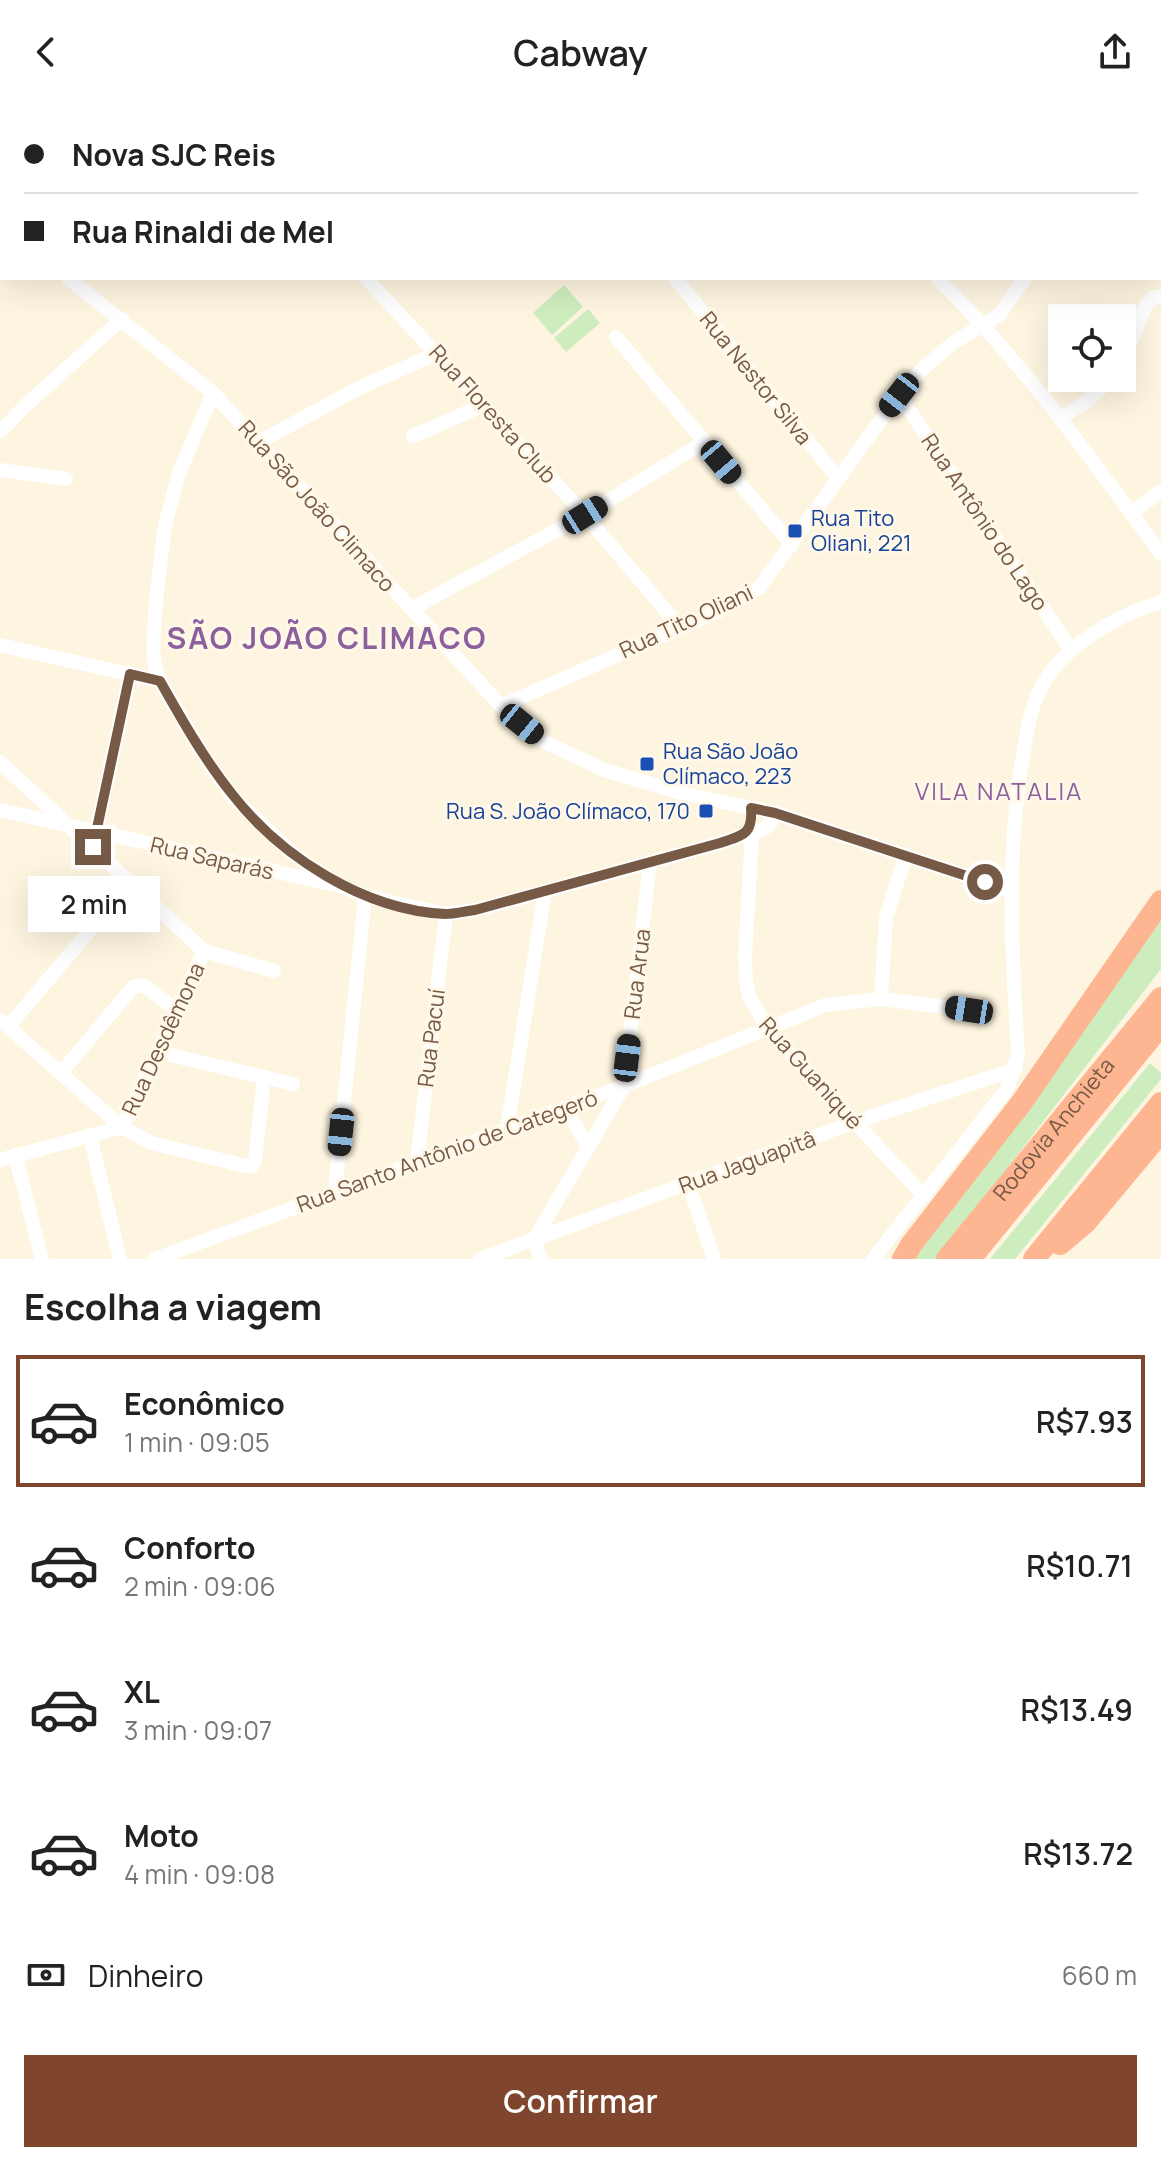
<!DOCTYPE html>
<html lang="pt">
<meta charset="utf-8">
<style>
body{margin:0;font-family:Manrope,sans-serif;background:#f6f6f6;color:#222;height:100vh;display:flex;flex-direction:column;font-size:30px;white-space:nowrap}
*{box-sizing:border-box;margin:0}
p{font-size:26px;color:#767676}
.icon{flex:none;width:44px;height:44px;fill:none;stroke:currentColor;stroke-width:2;stroke-linecap:round;stroke-linejoin:round}
.map{position:relative;height:1155px;overflow:hidden}
.sheet{display:flex;flex-direction:column;background:#fff;flex:1}
.sheet>*{flex:none}
.guide{position:absolute;left:0px;top:0px;width:1162px;height:176px;box-shadow:0 8px 32px #0002;display:grid;align-content:center;height:176px;padding:0 24px;background:#fff}
.buttons{position:absolute;left:1048px;top:200px;display:grid;gap:16px}
.buttons a{display:grid;place-items:center;width:88px;height:88px;border-radius:0px;background:#fff;box-shadow:0 8px 32px #0002;font-size:40px}
.end{position:absolute;width:36px;height:36px;margin:-18px;border:10px solid #775a45;background:#fff;box-shadow:0 0 0 4px #fff}
.from{border-radius:50%}
.bubble{position:absolute;height:56px;border-radius:0px;background:#fff;box-shadow:0 8px 32px #0002;font-size:26px;font-weight:600;line-height:56px;text-align:center}
.car{position:absolute;width:24px;height:48px;margin:-24px -12px;border-radius:10px;box-shadow:0 0 6px 2px #0007;background:linear-gradient(#222 24%,#8ab4d8 0 40%,#222 0 76%,#8ab4d8 0 86%,#222 0)}
.guide b{display:flex;align-items:center;gap:28px;height:76px;font-size:30px}
.guide b+b{border-top:2px solid #e0e0e0}
.guide i{width:20px;height:20px;background:#222}
ul{padding:0;list-style:none}
li{display:flex;align-items:center;gap:24px;height:132px;margin:0 16px 12px;padding:0 8px;border:4px solid transparent;border-radius:0px}
li div{flex:1}
li b{display:block;font-size:30px}
li em{font-style:normal;font-weight:600}
li.on{border-color:#80452d}
li>.icon{width:72px;height:72px;stroke-width:1.5}
h2{padding:0 24px;font-size:36px;line-height:96px}
.pay{display:flex;align-items:center;gap:20px;height:88px;padding:0 24px;font-size:30px}
.pay p{margin-inline-start:auto}
.button{display:flex;gap:16px;margin-top:auto;padding:16px 24px}
.button a{flex:1;height:92px;border-radius:0px;background:#80452d;color:#fff;font-size:32px;font-weight:600;line-height:92px;text-align:center}
header{display:flex;justify-content:space-between;align-items:center;height:104px;padding:0 24px;background:#fff;font-size:36px;font-weight:600}
.map>svg:first-child{display:block}
.green{fill:#ceedbe}
.lines{fill:none;stroke-linecap:round;stroke-linejoin:round}
.minor{stroke:#fff;stroke-width:14}
.major{stroke:#ffdf97;stroke-width:18}
.highway{stroke:#feb592;stroke-width:22}
.route{stroke:#775a45;stroke-width:10}
.transit-dot{fill:#1a4fb4;stroke:#fff8e9;stroke-width:3}
.labels{text-anchor:middle;stroke-width:6;stroke-linejoin:round;paint-order:stroke}
.street-label{font-size:22px;fill:#775a45;stroke:#fff8e9}
.transit-label{font-size:22px;fill:#164399;stroke:#fff8e9;text-anchor:start}
.neighbourhood-label{font-size:24px;letter-spacing:2px;fill:#8b609c;stroke:#fff8e9}
.district-label{font-size:30px;font-weight:bold;letter-spacing:2px;fill:#8b609c;stroke:#fff8e9}
</style>
<header><svg class="icon" aria-label="back" viewBox="0 0 24 24"><path d="M15 5l-7 7 7 7"/></svg>Cabway<svg class="icon" aria-label="share" viewBox="0 0 24 24"><path d="M12 15V3M7 8l5-5 5 5M5 13v7h14v-7"/></svg></header>
<div class="map">
<svg width="1161" height="1155" viewBox="0 0 1161 1155">
<rect width="100%" height="100%" fill="#fef5e1"/>
<g class="green">
<path d="M564,181L583,203L552,231L533,209Z"/>
<path d="M588,205L600,219L566,248L554,234Z"/>
<path d="M1161,810V865L937,1155H912Z"/>
<path d="M1150,959L1161,969V975L1015,1155H990Z"/>
</g>
<g class="lines">
<g class="minor">
<path d="M151,0L153,2"/>
<path d="M426,0L427,2"/>
<path d="M596,0V2"/>
<path d="M748,0L750,2"/>
<path d="M1025,0L1029,2"/>
<path d="M864,2L866,0"/>
<path d="M1092,2L1093,0"/>
<path d="M1160,47L1161,48"/>
<path d="M0,119L2,121"/>
<path d="M68,174L213,289L501,602L543,637L604,666L685,690L775,709L1012,787"/>
<path d="M366,174L585,411L679,522"/>
<path d="M675,174L837,373"/>
<path d="M937,174C1022,257 1091,354 1161,450"/>
<path d="M616,233L792,441"/>
<path d="M1122,259L1146,201L1154,193H1161"/>
<path d="M213,289L179,369L165,421L156,496L153,545L155,562L160,577L207,657L234,694L292,749L338,781L365,792L446,810L475,806L514,796L720,739L764,725L770,720L775,709"/>
<path d="M899,291L1071,546"/>
<path d="M1061,314L1087,297L1112,274"/>
<path d="M0,328L27,300L122,215"/>
<path d="M413,332L484,301"/>
<path d="M259,338L361,283L438,249"/>
<path d="M0,366L66,375"/>
<path d="M1131,409L1161,387"/>
<path d="M411,505L585,411L704,338"/>
<path d="M0,541L160,577"/>
<path d="M501,602L719,507L759,484L899,291L920,267L953,239L1000,210L1025,174"/>
<path d="M0,658L204,847L274,867"/>
<path d="M0,706L331,780"/>
<path d="M752,729L745,851L746,877L749,892L767,924L924,1092"/>
<path d="M95,733L130,570"/>
<path d="M881,895L886,813L906,751"/>
<path d="M0,916L122,1023L151,1039L246,1062H252L255,1057L264,974"/>
<path d="M8,923L131,778"/>
<path d="M158,948L293,980"/>
<path d="M61,969L133,883L143,881L176,905"/>
<path d="M565,1004L588,1042"/>
<path d="M122,1023L204,847"/>
<path d="M507,1025L545,787"/>
<path d="M90,1032L120,1155"/>
<path d="M15,1051L42,1155"/>
<path d="M0,1056L122,1023"/>
<path d="M417,1058L446,810"/>
<path d="M688,1079L714,1155"/>
<path d="M335,1087L365,792"/>
<path d="M155,1155L624,982L826,901L881,895L969,906"/>
<path d="M480,1155L855,1018L1016,965"/>
<path d="M541,1155L534,1136L624,982L650,758"/>
<path d="M873,1155L1007,985L1018,951C1012,854 1006,753 1022,657C1026,634 1029,607 1040,586C1060,543 1117,511 1161,498"/>
</g>
<g class="major">
<path d="M128,2L132,0"/>
<path d="M0,72L2,71"/>
</g>
<g class="highway">
<path d="M1060,1140L1086,1118L1161,1028"/>
<path d="M903,1155L911,1141L1022,998L1161,797"/>
<path id="s1" d="M947,1155L1161,894"/>
<path d="M970,1155L1161,921"/>
<path d="M1034,1155L1161,999"/>
</g>
</g>
<g class="lines">
<path class="route" d="M93,743L130,570L160,577C182,616 204,655 232,690C281,753 364,806 445,810C455,810 465,807 475,806L720,739C743,731 753,731 751,704L775,709L985,778"/>
</g>
<g class="transit-dot">
<rect x="787" y="419" width="16" height="16" rx="4"/>
<rect x="639" y="652" width="16" height="16" rx="4"/>
<rect x="698" y="699" width="16" height="16" rx="4"/>
</g>
<g class="labels">
<g class="street-label">
<text transform="translate(756 274) rotate(51)" y="8">Rua Nestor Silva</text>
<text transform="translate(493 310) rotate(48)" y="8">Rua Floresta Club</text>
<text transform="translate(317 402) rotate(48)" y="8">Rua São João Climaco</text>
<text transform="translate(985 418) rotate(56)" y="8">Rua Antônio do Lago</text>
<text transform="translate(686 517) rotate(-25)" y="8">Rua Tito Oliani</text>
<text transform="translate(212 754) rotate(13)" y="8">Rua Saparás</text>
<text transform="translate(637 870) rotate(-83)" y="8">Rua Arua</text>
<text transform="translate(431 934) rotate(-83)" y="8">Rua Pacuí</text>
<text transform="translate(163 935) rotate(-65)" y="8">Rua Desdêmona</text>
<text transform="translate(811 969) rotate(48)" y="8">Rua Guaniqué</text>
<text dy="8" stroke="none"><textPath href="#s1" startOffset="168">Rodovia Anchieta</textPath></text>
<text transform="translate(447 1047) rotate(-20)" y="8">Rua Santo Antônio de Categeró</text>
<text transform="translate(747 1058) rotate(-20)" y="8">Rua Jaguapitâ</text>
</g>
<g class="transit-label">
<text x="811" y="422">Rua Tito<tspan x="811" dy="25">Oliani, 221</tspan></text>
<text x="663" y="655">Rua São João<tspan x="663" dy="25">Clímaco, 223</tspan></text>
<text x="690" y="715" text-anchor="end">Rua S. João Clímaco, 170</text>
</g>
<g class="neighbourhood-label">
<text x="999" y="696">VILA NATALIA</text>
</g>
<g class="district-label">
<text x="327" y="545">SÃO JOÃO CLIMACO</text>
</g>
</g>
</svg>
<div class="buttons">
<a><svg class="icon" aria-label="locate" viewBox="0 0 24 24"><circle cx="12" cy="12" r="6"/><path d="M12 2v4M12 18v4M2 12h4M18 12h4"/></svg></a>
</div>
<i class="end from" style="left:985px;top:778px"></i>
<i class="end" style="left:93px;top:743px"></i>
<div class="bubble" style="left:28px;top:772px;width:132px">2 min</div>
<i class="car" style="left:899px;top:291px;rotate:218deg"></i>
<i class="car" style="left:721px;top:358px;rotate:140deg"></i>
<i class="car" style="left:585px;top:411px;rotate:58deg"></i>
<i class="car" style="left:522px;top:620px;rotate:129deg"></i>
<i class="car" style="left:969px;top:906px;rotate:279deg"></i>
<i class="car" style="left:627px;top:954px;rotate:7deg"></i>
<i class="car" style="left:341px;top:1028px;rotate:186deg"></i>
<div class="guide">
<b><i class="from"></i>Nova SJC Reis</b>
<b><i></i>Rua Rinaldi de Mel</b>
</div>
</div>
<section class="sheet">
<h2>Escolha a viagem</h2>
<ul>
<li class="on"><svg class="icon" aria-label="car" viewBox="0 0 24 24"><path d="M5 17H2v-5l4-1 3-4h7l3 4 3 1v5h-3M9 17h6M6 11h13"/><circle cx="7" cy="17" r="2"/><circle cx="17" cy="17" r="2"/></svg><div><b>Econômico</b><p>1 min · 09:05</p></div><em>R$7.93</em></li>
<li><svg class="icon" aria-label="car" viewBox="0 0 24 24"><path d="M5 17H2v-5l4-1 3-4h7l3 4 3 1v5h-3M9 17h6M6 11h13"/><circle cx="7" cy="17" r="2"/><circle cx="17" cy="17" r="2"/></svg><div><b>Conforto</b><p>2 min · 09:06</p></div><em>R$10.71</em></li>
<li><svg class="icon" aria-label="car" viewBox="0 0 24 24"><path d="M5 17H2v-5l4-1 3-4h7l3 4 3 1v5h-3M9 17h6M6 11h13"/><circle cx="7" cy="17" r="2"/><circle cx="17" cy="17" r="2"/></svg><div><b>XL</b><p>3 min · 09:07</p></div><em>R$13.49</em></li>
<li><svg class="icon" aria-label="car" viewBox="0 0 24 24"><path d="M5 17H2v-5l4-1 3-4h7l3 4 3 1v5h-3M9 17h6M6 11h13"/><circle cx="7" cy="17" r="2"/><circle cx="17" cy="17" r="2"/></svg><div><b>Moto</b><p>4 min · 09:08</p></div><em>R$13.72</em></li>
</ul>
<div class="pay"><svg class="icon" aria-label="cash" viewBox="0 0 24 24"><path d="M3 7h18v10H3z"/><circle cx="12" cy="12" r="2"/></svg>Dinheiro<p>660 m</p></div>
<div class="button"><a>Confirmar</a></div>
</section>
